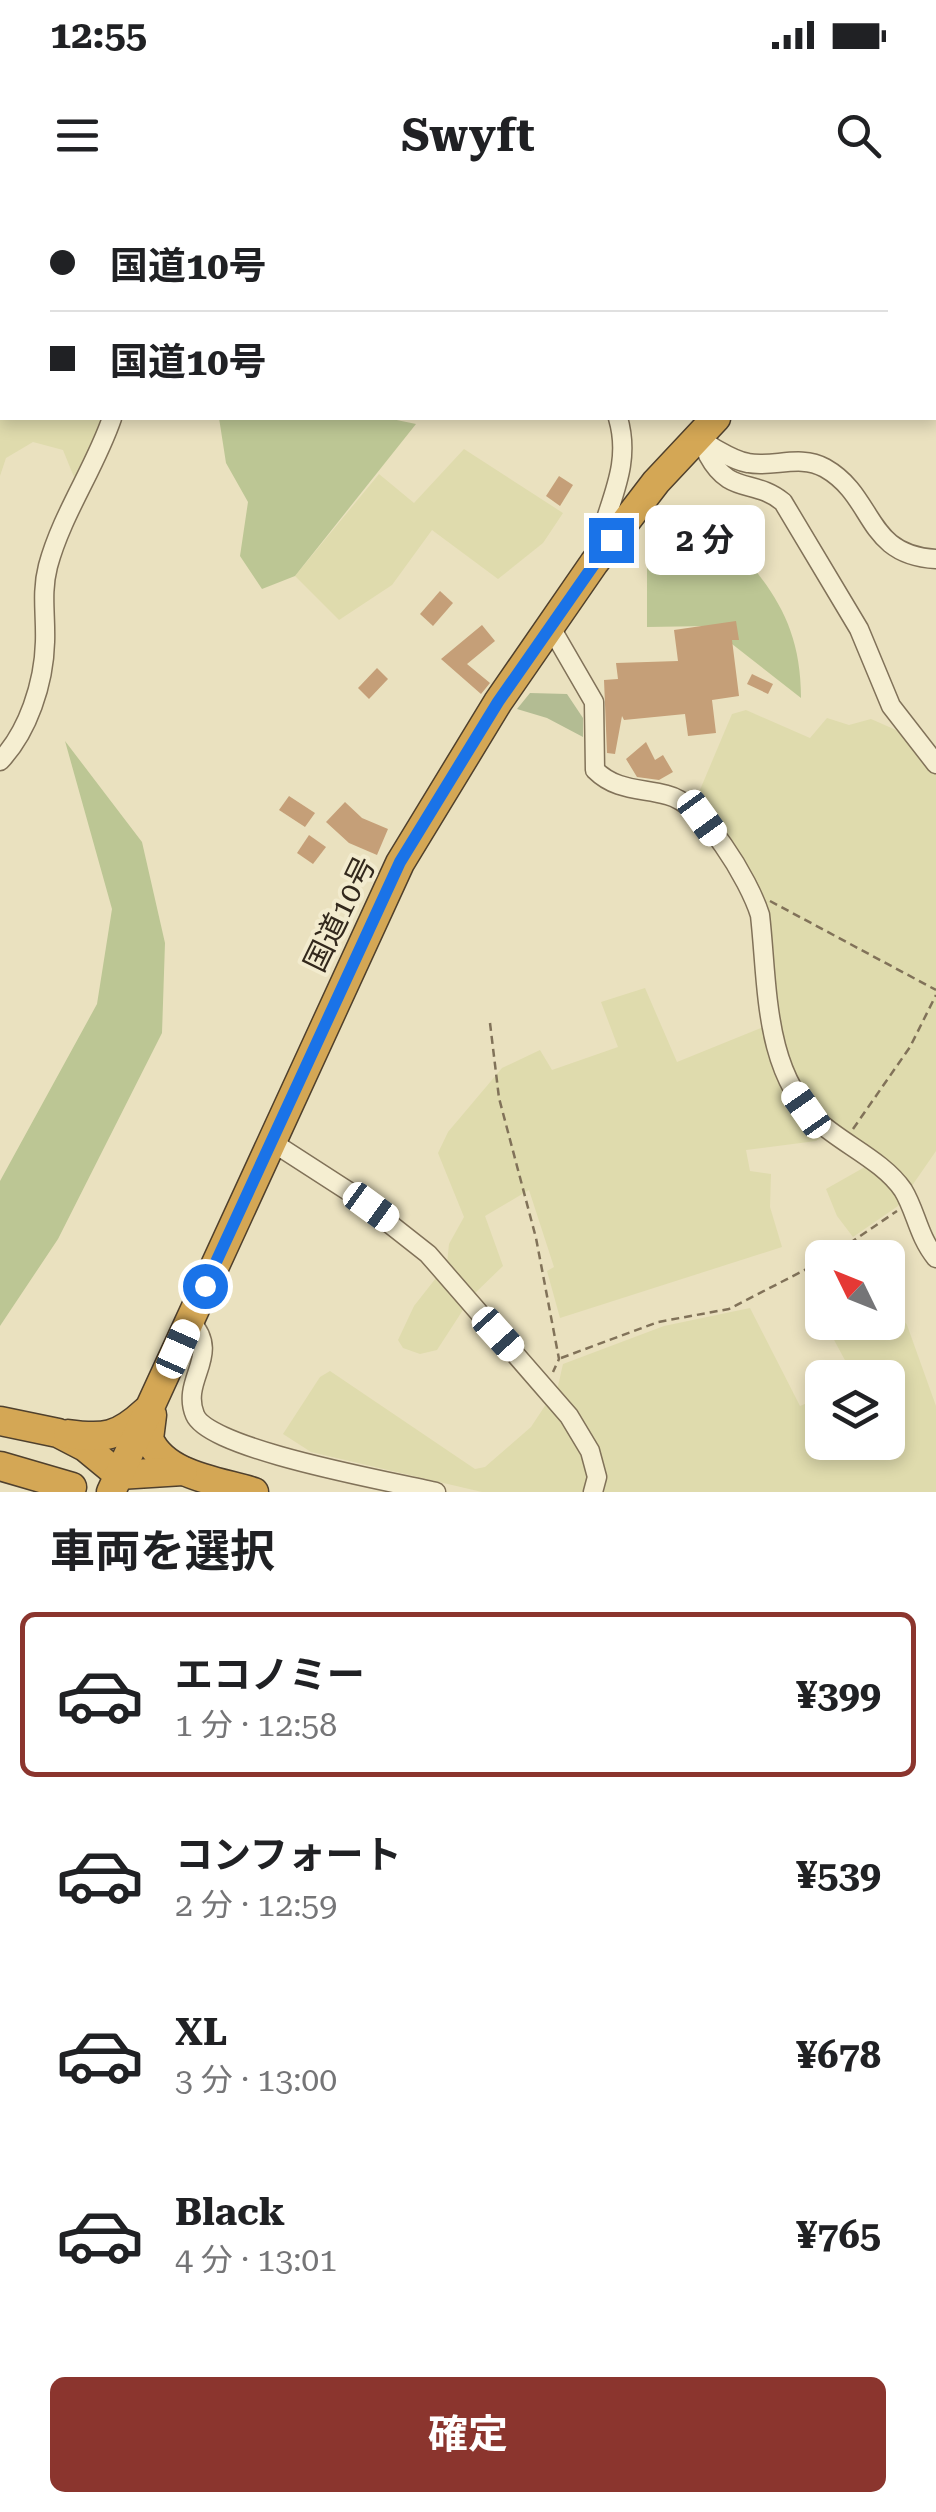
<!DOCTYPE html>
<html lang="ja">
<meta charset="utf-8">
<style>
body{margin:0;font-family:"Roboto Serif","Noto Sans JP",serif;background:#f2f2f2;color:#202124;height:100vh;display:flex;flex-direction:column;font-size:38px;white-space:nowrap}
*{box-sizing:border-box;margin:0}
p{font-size:32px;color:#757577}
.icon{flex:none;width:55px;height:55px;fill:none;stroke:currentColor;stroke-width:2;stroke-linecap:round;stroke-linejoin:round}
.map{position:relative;height:1292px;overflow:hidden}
.details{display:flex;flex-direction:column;background:#fff;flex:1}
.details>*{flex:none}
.top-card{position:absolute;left:0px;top:0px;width:938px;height:220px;box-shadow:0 5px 15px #0003;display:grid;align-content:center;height:220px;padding:0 50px;background:#fff}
.needle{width:65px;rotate:313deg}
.tools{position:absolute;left:805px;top:1040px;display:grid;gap:20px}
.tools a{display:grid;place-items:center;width:100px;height:100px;border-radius:15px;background:#fff;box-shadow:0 5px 15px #0003;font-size:50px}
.end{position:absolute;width:45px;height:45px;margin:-22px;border:12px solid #1a73e8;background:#fff;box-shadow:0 0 0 5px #fff}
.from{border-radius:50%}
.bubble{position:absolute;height:70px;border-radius:15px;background:#fff;box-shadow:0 5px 15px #0003;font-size:32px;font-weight:700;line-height:70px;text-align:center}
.car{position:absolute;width:30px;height:60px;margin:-30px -15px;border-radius:12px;box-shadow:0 0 8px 2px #0007;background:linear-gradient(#fff 24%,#345 0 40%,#fff 0 76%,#345 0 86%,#fff 0)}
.top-card b{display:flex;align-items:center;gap:35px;height:95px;font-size:38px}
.top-card b+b{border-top:2px solid #e0e0e0}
.top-card i{width:25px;height:25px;background:#202124}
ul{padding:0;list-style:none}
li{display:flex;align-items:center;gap:30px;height:165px;margin:0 20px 15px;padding:0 30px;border:5px solid transparent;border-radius:15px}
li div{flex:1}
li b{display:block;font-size:38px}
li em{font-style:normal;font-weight:700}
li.current{border-color:#8b352e}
li>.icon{width:90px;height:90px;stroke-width:1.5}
h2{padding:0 50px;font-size:45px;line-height:120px}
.cta{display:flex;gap:20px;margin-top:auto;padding:20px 50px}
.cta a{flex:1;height:115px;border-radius:15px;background:#8b352e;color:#fff;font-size:40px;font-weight:700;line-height:115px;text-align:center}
.status{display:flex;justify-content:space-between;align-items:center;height:70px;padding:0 50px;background:#fff;direction:ltr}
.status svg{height:28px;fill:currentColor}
header{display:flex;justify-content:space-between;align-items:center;height:130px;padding:0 50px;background:#fff;font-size:45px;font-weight:700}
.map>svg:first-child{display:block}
.farmland{fill:#dfdbad}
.green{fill:#bcc694}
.cemetery{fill:#b3bc93}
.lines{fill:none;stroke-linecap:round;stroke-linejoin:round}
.stream{stroke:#6a8984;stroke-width:4}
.building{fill:#c59f78}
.minor-casing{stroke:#817259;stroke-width:21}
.highway-casing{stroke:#4f402d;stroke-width:31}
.path{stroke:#817259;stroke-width:2.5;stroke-dasharray:8 5;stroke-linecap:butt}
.minor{stroke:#f5eed1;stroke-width:18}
.highway{stroke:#d4a755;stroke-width:28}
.route{stroke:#1a73e8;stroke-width:12}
.labels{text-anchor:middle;stroke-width:8;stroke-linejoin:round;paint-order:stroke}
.street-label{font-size:30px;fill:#32281c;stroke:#f2ebce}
</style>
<div class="status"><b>12:55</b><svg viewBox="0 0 49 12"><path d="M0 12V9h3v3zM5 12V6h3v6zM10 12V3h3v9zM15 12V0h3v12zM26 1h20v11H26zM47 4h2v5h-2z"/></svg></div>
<header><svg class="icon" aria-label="menu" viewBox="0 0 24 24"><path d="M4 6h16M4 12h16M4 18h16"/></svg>Swyft<svg class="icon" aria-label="search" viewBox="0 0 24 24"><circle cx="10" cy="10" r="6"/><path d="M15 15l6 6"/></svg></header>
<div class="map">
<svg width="936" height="1292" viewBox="0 0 936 1292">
<rect width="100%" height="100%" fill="#eae1bf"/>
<g class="farmland">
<path d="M316,0H502L324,2Z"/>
<path d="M0,93L2,218H102L76,282L63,250L33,242L6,258L0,276Z"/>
<path d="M464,249L563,313L543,343L498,379L432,330L392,385L339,420L295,376L379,274L414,303Z"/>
<path d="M746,510L810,538L827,518L849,525L871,519L896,530L936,569V951L898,1006L853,1037L837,1016L826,989L879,959L834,928L816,941L746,950L750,971L771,974L770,1007L782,1047L560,1118L547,1071L554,1067L529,990L485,1016L503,1066L472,1096L437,1150L420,1154L403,1148L398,1140L414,1106L447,1064L449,1044L464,1017L438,953L448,932L502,868L540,850L552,870L618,847L601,802L645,788L677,862L778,821L767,711L697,597L732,514Z"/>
<path d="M892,1105L907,1125L936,1206V1292H482L311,1252L283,1234L320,1177L330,1171L475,1269L485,1267L531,1227L558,1186L563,1164L664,1126L750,1108L800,1206L822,1197V1242H888V1178L854,1177L833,1138L860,1123L888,1122V1108Z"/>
</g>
<g class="green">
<path d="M219,218H387L416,224L295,376L262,389L240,356L248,302L226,263Z"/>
<path d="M711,319C763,378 801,414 801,498L709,426L647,427V365Z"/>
<path d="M65,541L142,642L165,743L162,833L58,1039L0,1126V981L97,804L112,709Z"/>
</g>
<path class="cemetery" d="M530,493L567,494L583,518V537L547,518L517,509Z"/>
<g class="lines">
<g class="stream">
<path d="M83,0L86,2"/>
<path d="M302,0V2"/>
<path d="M0,81L2,80"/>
<path d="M935,86L936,87"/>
</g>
</g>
<g class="building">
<path d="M559,276L573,285L560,306L546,296Z"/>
<path d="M440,391L453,403L433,426L420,414Z"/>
<path d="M736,421L739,440H732L739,496L712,500L716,533L688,536L685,514L624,520L622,516L615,554L607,553L604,480L618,479L616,463L678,461L674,430Z"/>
<path d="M482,425L495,441L467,464L490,483L481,494L441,459Z"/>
<path d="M377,468L388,479L369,499L358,488Z"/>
<path d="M752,474L773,484L768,494L747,484Z"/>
<path d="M646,542L655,560L663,555L673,572L659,580L637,577L626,559Z"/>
<path d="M289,596L315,613L305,627L279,610Z"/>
<path d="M345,602L362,618L388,629L377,655L349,643L326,622Z"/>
<path d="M309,635L326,647L313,664L297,653Z"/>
</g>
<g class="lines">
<g class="minor-casing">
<g id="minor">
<path d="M70,0L73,2"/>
<path d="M550,0L551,2"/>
<path d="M699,234L712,247L708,255C730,296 754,278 783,302L859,429L891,506L936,564"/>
<path d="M712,247C723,253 735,261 748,263C773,268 800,254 825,268C876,297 864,355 936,359"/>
<path d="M596,356C605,306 633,269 618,218"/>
<path d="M550,426L594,502L595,570C616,591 641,588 667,595C704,604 749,680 760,715C768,784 763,873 820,923C845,945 884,962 903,990C916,1011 918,1036 936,1058"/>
<path d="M0,561C28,532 44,483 45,442C46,415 41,393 48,366C62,314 95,268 112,218"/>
<path d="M269,940L348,991L428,1054L569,1216L590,1251L597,1277L593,1292"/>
<path d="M190,1121C223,1155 180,1179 195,1215C210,1250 394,1282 436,1292"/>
</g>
</g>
<g class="highway-casing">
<g id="highway">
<path d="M935,9L936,8"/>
<path d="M152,1215L149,1239C165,1276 219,1281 254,1292"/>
<path d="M0,1221L58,1233L85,1247L119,1275L183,1271"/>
<path d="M68,1234C104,1239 118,1237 145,1212"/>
<path d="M0,1266L72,1287"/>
<path d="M111,1292L400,663L498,502L594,363L656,282L716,218"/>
</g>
</g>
<g class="path">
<path d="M770,701L936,790"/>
<path d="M490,823L499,898L536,1038L559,1159L553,1172"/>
<path d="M853,929L910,847L936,795"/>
<path d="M828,1058L897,1011"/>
<path d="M561,1158L658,1122L729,1109L822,1061"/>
</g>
<use href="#minor" class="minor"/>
<use href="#highway" class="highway"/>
</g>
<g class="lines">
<path class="route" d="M205,1086L400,662L498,502L611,340"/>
</g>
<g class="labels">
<g class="street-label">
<text transform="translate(340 714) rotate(-64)" y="10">国道10号</text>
</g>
</g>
</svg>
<div class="tools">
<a><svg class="needle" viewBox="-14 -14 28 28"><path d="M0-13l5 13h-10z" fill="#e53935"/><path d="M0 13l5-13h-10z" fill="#757577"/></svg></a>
<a><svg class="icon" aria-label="layers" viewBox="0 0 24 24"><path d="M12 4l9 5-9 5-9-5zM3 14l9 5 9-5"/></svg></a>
</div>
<i class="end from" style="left:205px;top:1086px"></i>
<i class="end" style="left:611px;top:340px"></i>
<div class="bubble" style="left:645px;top:305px;width:120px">2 分</div>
<i class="car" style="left:702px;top:618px;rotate:144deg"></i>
<i class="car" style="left:806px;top:910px;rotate:325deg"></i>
<i class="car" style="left:371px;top:1007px;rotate:126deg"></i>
<i class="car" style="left:498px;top:1134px;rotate:138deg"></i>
<i class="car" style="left:178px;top:1149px;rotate:24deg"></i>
<div class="top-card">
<b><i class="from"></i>国道10号</b>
<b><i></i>国道10号</b>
</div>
</div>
<section class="details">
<h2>車両を選択</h2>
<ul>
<li class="current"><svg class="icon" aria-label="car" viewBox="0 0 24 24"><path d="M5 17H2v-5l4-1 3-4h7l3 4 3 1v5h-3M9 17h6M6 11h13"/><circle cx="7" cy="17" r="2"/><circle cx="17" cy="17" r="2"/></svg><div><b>エコノミー</b><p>1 分 · 12:58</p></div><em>¥399</em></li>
<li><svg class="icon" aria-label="car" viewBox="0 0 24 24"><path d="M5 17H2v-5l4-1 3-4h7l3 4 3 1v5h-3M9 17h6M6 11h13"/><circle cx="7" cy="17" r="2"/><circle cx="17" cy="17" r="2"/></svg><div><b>コンフォート</b><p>2 分 · 12:59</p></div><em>¥539</em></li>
<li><svg class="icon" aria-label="car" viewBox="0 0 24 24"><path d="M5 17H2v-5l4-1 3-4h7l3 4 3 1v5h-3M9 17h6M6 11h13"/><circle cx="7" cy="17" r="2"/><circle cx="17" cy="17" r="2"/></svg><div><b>XL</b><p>3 分 · 13:00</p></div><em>¥678</em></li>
<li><svg class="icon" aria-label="car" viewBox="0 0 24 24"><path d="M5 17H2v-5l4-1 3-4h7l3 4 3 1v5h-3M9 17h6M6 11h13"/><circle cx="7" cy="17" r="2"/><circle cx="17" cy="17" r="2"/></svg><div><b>Black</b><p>4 分 · 13:01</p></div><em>¥765</em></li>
</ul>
<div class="cta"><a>確定</a></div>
</section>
